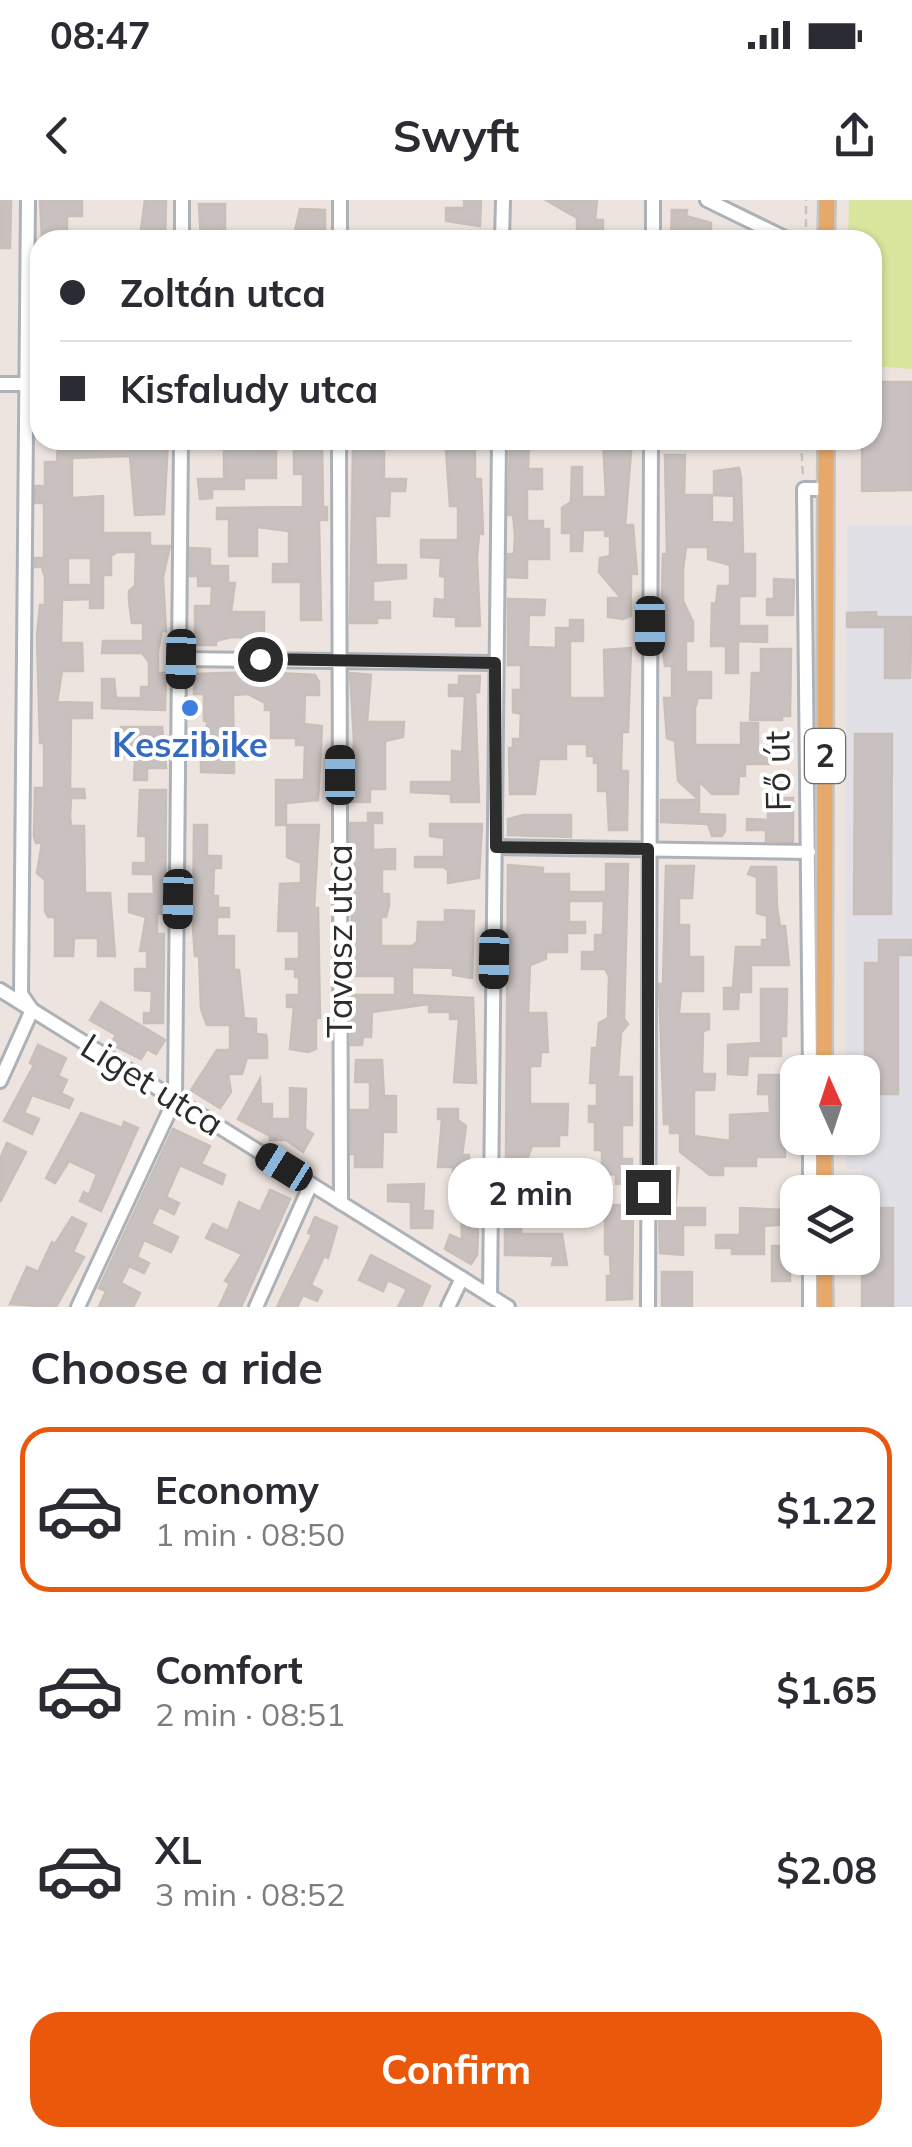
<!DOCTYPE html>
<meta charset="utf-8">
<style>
body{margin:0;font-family:Mulish,sans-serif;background:#f7f7f7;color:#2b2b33;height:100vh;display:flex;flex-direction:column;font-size:38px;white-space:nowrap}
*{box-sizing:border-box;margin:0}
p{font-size:32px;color:#7c7c81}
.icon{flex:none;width:55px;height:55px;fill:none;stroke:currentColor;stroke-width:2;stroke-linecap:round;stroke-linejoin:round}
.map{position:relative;height:1107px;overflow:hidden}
.drawer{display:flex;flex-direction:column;background:#fff;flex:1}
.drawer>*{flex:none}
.banner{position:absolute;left:30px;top:30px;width:852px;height:220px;border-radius:30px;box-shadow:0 2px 8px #0004;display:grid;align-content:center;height:220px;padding:0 30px;background:#fff}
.needle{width:65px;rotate:357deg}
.buttons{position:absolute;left:780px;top:855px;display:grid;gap:20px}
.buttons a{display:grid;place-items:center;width:100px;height:100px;border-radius:20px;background:#fff;box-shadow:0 2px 8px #0004;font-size:50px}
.end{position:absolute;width:45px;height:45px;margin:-22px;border:12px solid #2c2c2c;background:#fff;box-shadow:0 0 0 5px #fff}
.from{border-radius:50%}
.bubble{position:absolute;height:70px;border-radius:30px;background:#fff;box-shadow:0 2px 8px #0004;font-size:32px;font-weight:700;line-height:70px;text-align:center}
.car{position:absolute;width:30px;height:60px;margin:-30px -15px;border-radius:12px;box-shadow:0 0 8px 2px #0007;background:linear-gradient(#222 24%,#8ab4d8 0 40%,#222 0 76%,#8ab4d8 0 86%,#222 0)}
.banner b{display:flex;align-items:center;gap:35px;height:95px;font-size:38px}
.banner b+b{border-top:2px solid #e1e1e2}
.banner i{width:25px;height:25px;background:#2b2b33}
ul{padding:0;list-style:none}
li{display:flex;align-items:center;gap:30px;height:165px;margin:0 20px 15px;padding:0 10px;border:5px solid transparent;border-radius:30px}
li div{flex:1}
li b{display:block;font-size:38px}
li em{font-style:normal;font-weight:700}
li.on{border-color:#ea580c}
li>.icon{width:90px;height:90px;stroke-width:1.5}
h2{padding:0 30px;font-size:45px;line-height:120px}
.primary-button{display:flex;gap:20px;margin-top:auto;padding:20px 30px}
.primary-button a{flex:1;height:115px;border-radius:30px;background:#ea580c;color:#fff;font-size:40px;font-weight:700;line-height:115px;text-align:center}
.status{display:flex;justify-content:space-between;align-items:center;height:70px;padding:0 50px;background:#fff;direction:ltr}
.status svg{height:28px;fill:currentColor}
header{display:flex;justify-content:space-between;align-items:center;height:130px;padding:0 30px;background:#fff;font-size:45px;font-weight:700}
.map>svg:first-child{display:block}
.industrial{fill:#e0e0e6}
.pitch{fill:#dae59d}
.building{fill:#c8c1bf;stroke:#c8bfb9;stroke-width:2.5;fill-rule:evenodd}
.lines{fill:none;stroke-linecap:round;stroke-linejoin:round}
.minor-casing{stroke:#acb2b7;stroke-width:18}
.major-casing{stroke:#c4c4c4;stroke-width:20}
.path{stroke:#c4c4c4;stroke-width:2.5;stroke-dasharray:8 5;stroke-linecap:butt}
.minor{stroke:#fff;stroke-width:12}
.major{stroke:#e7a96b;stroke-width:15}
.route{stroke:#2c2c2c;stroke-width:12}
.shop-dot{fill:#3f7fe0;stroke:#fff;stroke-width:4}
.labels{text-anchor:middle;stroke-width:8;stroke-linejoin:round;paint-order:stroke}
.shield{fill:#fff;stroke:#6b6b6b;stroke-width:2.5}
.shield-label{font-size:32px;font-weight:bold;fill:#2c2c2c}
.shop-label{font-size:35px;font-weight:bold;fill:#366cbe;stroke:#fff}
.street-label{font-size:35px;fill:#2c2c2c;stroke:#fff}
</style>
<div class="status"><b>08:47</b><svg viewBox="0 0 49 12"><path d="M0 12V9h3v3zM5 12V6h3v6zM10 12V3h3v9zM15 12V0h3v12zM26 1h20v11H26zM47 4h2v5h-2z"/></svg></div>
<header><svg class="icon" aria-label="back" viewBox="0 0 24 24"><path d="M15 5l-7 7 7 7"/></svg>Swyft<svg class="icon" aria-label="share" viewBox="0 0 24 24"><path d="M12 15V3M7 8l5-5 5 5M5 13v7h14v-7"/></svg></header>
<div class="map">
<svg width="912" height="1107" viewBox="0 0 912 1107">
<rect width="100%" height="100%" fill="#ede4e0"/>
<path class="industrial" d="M847,325H912V1107H862L861,969H845V938H862V872H845Z"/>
<path class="pitch" d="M849,0H912V169L873,166L872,40H848Z"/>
<g class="building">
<path d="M0,0H11L10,48H0Z"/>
<path d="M40,0H82V16H67V38H42Z"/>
<path d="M145,0H166L165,40L140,37Z"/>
<path d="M464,0H481L480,26L446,21V8H464Z"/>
<path d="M546,0H597L595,20H603V33L577,34V18Z"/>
<path d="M199,4H225V40H201Z"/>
<path d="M300,9L325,10V31H295Z"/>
<path d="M672,10H687L686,16L711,23V36H671Z"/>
<path d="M872,182H912V290L862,291V240H872Z"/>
<path d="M92,240H168L164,314L135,315L130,256L72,258V298L103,296V333H150V346H170L163,377L166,431H162L158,451V473H166L165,510L102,508V479H114L116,498H141V487H149V462L142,453H102L103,441H143V423H132L129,401V391L135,386L136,352H117L111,356V375H103V408H90V399L62,400L61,443H82L83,471H62L57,502L92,503V518H71L70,589H84L85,598H71L70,617L71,626H84L85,693H110L115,756H98V738H74L73,756H55V717H48L45,711V680L37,673L42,643H36L34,636L35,588H44V543H40L37,435L40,405H45V378L42,367H35V358H44V303H35V286H45V262H57L58,243ZM68,358H91V385H68Z"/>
<path d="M510,240H529L528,269H542V289H527V321H543V329H549V359H527V378L508,377V354H514L515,336L513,315H508Z"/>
<path d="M603,240H632L625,325H633L637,374H631V416L623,419L608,417V398H621L599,372L600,358L610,356V336H605V330H583L582,351H571V333H562V308L571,302L572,267H582V297H606Z"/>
<path d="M294,244H322L323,307H327V320H319L321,420H301V382H273V364H289V331L257,327V356H229V319H217V308L303,307V274H294Z"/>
<path d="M224,245H258V251H276V278H244V289H212V298L200,299L198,279H224Z"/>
<path d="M353,248L384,250V279H406L405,291H390L389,316H375L376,365H406V378L373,381V402H390V418H377V423H350Z"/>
<path d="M446,250H475V279H481L483,334H479L477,358L480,426H456V417L434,416L435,399L445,400V377L440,376L441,358L421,357V340H458V306H450Z"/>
<path d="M665,255H685L684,295H712V322L734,323V296L714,295V271L739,268L741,277L743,354H755V396H739V426H767V442L738,441V473H726V446H711L712,403L716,404L718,386H730V365L708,359V347H686L683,369V401L693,422V441H686V472H711V498H698L695,508V545H741V523H758V549H769V564H745V576H739L738,594H712L699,581V600L678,581L675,541L667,538L664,498H672V466H665L661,435L663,354H667Z"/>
<path d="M190,348L210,349V366H228V383H235L231,412H264V438L231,437L216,441V445H195V406H211L212,386H198V376H190Z"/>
<path d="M774,379L794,380L793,415H767V399H774Z"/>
<path d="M508,399L545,400L544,415H529L528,447L556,448V428H570V420H583V441H570V498H605L604,450L631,448L628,532H622L621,571H628L627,630H609L607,591H598V563H594V556H587V544H566V559H539L535,594H510L509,548H513V539H520L521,514L513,512V490H521V465H508Z"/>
<path d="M876,412V417H912L910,478H885V427H847V413Z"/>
<path d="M761,449H791L790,516H782V520H750L752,473H761Z"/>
<path d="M258,472L315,475L319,482V495H305L304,524L322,526L318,600L286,603V625H276V580H304L305,545H296V538H271V510H265V503L248,494L233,495L234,573L201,572V557H207V521H204V494H194V474Z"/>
<path d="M350,473L371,475L367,522H404L403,537L385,541V589H370V602H350L354,541Z"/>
<path d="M459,476H480L479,492L475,493L479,602H451V594L411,592V582H452V551L462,552L465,496H449V485H459Z"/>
<path d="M121,527H162L166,568H147V580H134L135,557L121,556Z"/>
<path d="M855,534H892L891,714H854Z"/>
<path d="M140,590H166L165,714H157V734H164L163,823H144V813H151L152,791L135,790V769H147V751H140L146,717L129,712V694H154L153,674H133V663H146V636H138Z"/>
<path d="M768,598H793V642L766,641V630H747V619L768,620Z"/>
<path d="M661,600H699V614L725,615V631L722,636H712L708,624L661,622Z"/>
<path d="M368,613H382V623H373V650L395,649V669H382V694H389V706L386,717H381V746H412L417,742L418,722H445V710L474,711L472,778L453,775V768L412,767V795L473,798L476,883L454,882L459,819H450V812H429V804L372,812L371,837H363L362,845H351L352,795H395V776H353L350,623H368Z"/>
<path d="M524,615H571V637L508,635V619Z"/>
<path d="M430,624H482L479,678L448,683V670L443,667H415V657H444V638L430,636Z"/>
<path d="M194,625H207V656H221V668H214L213,696H218V708H229V717H217V736H234V770H239L244,818L256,819V834L266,835L267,840V858H247L242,874H228L231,892L220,908L191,890L217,850H230V825H207L201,809L199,756H195L193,728Z"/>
<path d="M287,625H319L314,708H318L320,818H316V849L308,852L290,849L294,807H287V795H299V777H295V769H286V759H299V731H278L280,684L301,683V663L287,657Z"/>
<path d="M606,664H628L624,819L628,824L621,833L618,877H632V925H622V959H632V984H616V974L602,975V950H595V922H589V906H597V883H590L592,848H597L599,823L608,818L609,776L605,769H582V752H595V735H603L604,701H569V722H585V733H567V752H546V759L530,765L528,813H546L548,852H541L540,866H530V904H568L567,935H559V946H532L528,957H506L508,665L543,668L542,674H569V692H606Z"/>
<path d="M666,666H694L692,698H679V725H689V757H703V791H681L679,814H709V829L703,831L702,874H715L714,890H694V936L730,941V915L770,913L769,894H758L759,875H785V957H756V966H723V975H710L680,952V933H670V924H664L659,784H663Z"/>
<path d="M751,667H776L777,707L780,726H785L789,765H751V792H739L738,809H724V788H733L736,747H762V740H767V716L757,713V677L748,674Z"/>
<path d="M879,740H912V755H898V894H865V763H879Z"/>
<path d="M761,789H787L786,836H781V856H748L747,875L728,874V845L761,843Z"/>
<path d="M101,802L165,840L156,854L147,849L141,859L111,844L116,835L90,820Z"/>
<path d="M38,845L66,858L58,876L67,880L61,893L73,899L69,908L32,895L24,913L39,919L32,934L4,921L34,865L30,863Z"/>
<path d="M356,860H382L384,896H396V932H383L382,967H355V954H351V910H370V882H355Z"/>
<path d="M260,879L261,904H272V919H290V888L306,889L305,929L313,934L303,952L286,940H270V936L238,919Z"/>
<path d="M438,909H458V920L466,926L462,955H469L471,1014H477L478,1033L477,1055L471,1064L445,1049L450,1035L462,1040L461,1006H453V967H438L442,919H438Z"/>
<path d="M81,913L122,928L124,922L138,928L101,1011L80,1001L84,992L89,995L97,974L69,961L55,983L46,978Z"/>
<path d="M173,929L210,946L201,964L225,975L222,984L180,965L166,997L179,1003L174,1014L159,1007L151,1024L178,1037L171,1052L144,1040L137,1057L149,1063L144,1073L129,1066L121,1083L140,1093L133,1107H99L106,1091L99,1088Z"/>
<path d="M7,943L26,952L0,1002V959Z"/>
<path d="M662,968H679L675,1008H705V1025H683V1055L660,1053L659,1011L666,1008Z"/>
<path d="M424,984L423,1011H433L432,1028H411V1002L388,1001V985Z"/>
<path d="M270,990L290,999L241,1107H219L230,1083L225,1081L242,1054L206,1038L213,1024L228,1031L239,1002L260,1012Z"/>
<path d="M505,1001H522L521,1034H562L567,1065H552L554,1056L505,1055Z"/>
<path d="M605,1005H633L632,1099L607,1100V1076H611L610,1055L605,1054Z"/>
<path d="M740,1008L787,1010V1024L764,1026V1054H732V1048H716V1035H740Z"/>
<rect x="862" y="1008" width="31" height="99"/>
<path d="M72,1017L86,1024L73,1052L84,1057L56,1107L10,1104L27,1067L38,1072L52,1042L55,1044Z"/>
<path d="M315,1017L337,1027L328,1058L324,1056L311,1085L322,1091L317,1101L303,1095L297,1107H277L312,1035L308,1033Z"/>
<rect x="772" y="1046" width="18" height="35"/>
<path d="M371,1055L430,1086L421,1107H398L407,1089L388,1080L383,1091L359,1080Z"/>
<rect x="662" y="1072" width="30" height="35"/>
</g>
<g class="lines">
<g class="minor-casing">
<g id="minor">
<path d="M707,0L789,40"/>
<path d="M182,40V0"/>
<path d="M340,40V0"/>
<path d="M502,40L503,0"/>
<path d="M653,40V0"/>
<path d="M0,184H40"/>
<path d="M339,240L341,1003"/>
<path d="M181,459L495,463"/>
<path d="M496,647L809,652"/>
<path d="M0,790L508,1107"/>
<path d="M810,872L804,289H826"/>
<path d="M0,881L32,810L21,794L28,0"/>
<path d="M810,938V992"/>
<path d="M810,1058V1107"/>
<path d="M490,1096L499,240"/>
<path d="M78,1107L175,899L181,240"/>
<path d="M256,1107L311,984"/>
<path d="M448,1107L462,1078"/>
<path d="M648,1107L651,240"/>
</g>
</g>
<g class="major-casing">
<g id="major">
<path d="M826,40L827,0"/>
<path d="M824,872L826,240"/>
<path d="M824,992V938"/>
<path d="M824,1058L825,1107"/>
</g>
</g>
<g class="path">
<path d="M806,40V0"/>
<path d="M801,240L803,278"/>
</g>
<use href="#minor" class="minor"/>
<use href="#major" class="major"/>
</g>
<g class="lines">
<path class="route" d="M260,459L495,463L496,647L648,649V992"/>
</g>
<circle class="shop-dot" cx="190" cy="508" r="10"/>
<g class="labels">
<rect class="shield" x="805" y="529" width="40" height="54" rx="8"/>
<g class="shield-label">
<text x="825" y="567">2</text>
</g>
<g class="shop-label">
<text x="190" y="557">Keszibike</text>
</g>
<g class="street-label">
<text transform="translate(778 571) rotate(-91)" y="12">Fő út</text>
<text transform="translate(340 741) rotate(-90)" y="12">Tavasz utca</text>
<text transform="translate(152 885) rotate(32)" y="12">Liget utca</text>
</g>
</g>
</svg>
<div class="buttons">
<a><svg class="needle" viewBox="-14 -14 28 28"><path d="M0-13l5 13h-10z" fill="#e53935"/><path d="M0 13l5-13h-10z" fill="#7c7c81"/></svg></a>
<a><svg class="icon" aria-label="layers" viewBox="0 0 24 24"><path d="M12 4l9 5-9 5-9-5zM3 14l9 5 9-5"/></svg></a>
</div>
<i class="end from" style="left:260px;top:459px"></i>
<i class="end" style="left:648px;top:992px"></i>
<div class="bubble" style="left:448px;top:958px;width:165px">2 min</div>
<i class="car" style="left:650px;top:426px;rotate:180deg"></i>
<i class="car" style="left:181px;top:459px;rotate:181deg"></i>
<i class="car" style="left:340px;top:575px;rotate:0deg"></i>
<i class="car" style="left:178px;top:699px;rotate:181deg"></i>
<i class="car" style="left:494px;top:759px;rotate:181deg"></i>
<i class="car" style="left:284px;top:967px;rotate:302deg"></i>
<div class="banner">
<b><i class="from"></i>Zoltán utca</b>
<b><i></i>Kisfaludy utca</b>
</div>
</div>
<section class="drawer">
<h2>Choose a ride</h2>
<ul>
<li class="on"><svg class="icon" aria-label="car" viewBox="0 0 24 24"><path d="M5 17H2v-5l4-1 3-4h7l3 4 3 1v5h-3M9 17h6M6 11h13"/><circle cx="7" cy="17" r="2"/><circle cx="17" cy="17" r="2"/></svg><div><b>Economy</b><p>1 min · 08:50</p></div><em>$1.22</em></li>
<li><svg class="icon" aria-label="car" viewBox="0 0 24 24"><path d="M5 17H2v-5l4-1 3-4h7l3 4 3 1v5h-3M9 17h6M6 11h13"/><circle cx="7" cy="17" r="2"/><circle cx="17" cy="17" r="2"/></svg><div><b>Comfort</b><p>2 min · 08:51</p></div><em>$1.65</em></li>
<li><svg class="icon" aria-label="car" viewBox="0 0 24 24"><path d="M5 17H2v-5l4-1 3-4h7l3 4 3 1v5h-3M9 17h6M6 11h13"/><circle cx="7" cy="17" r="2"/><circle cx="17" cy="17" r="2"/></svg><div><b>XL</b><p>3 min · 08:52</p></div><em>$2.08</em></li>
</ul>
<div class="primary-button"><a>Confirm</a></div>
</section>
